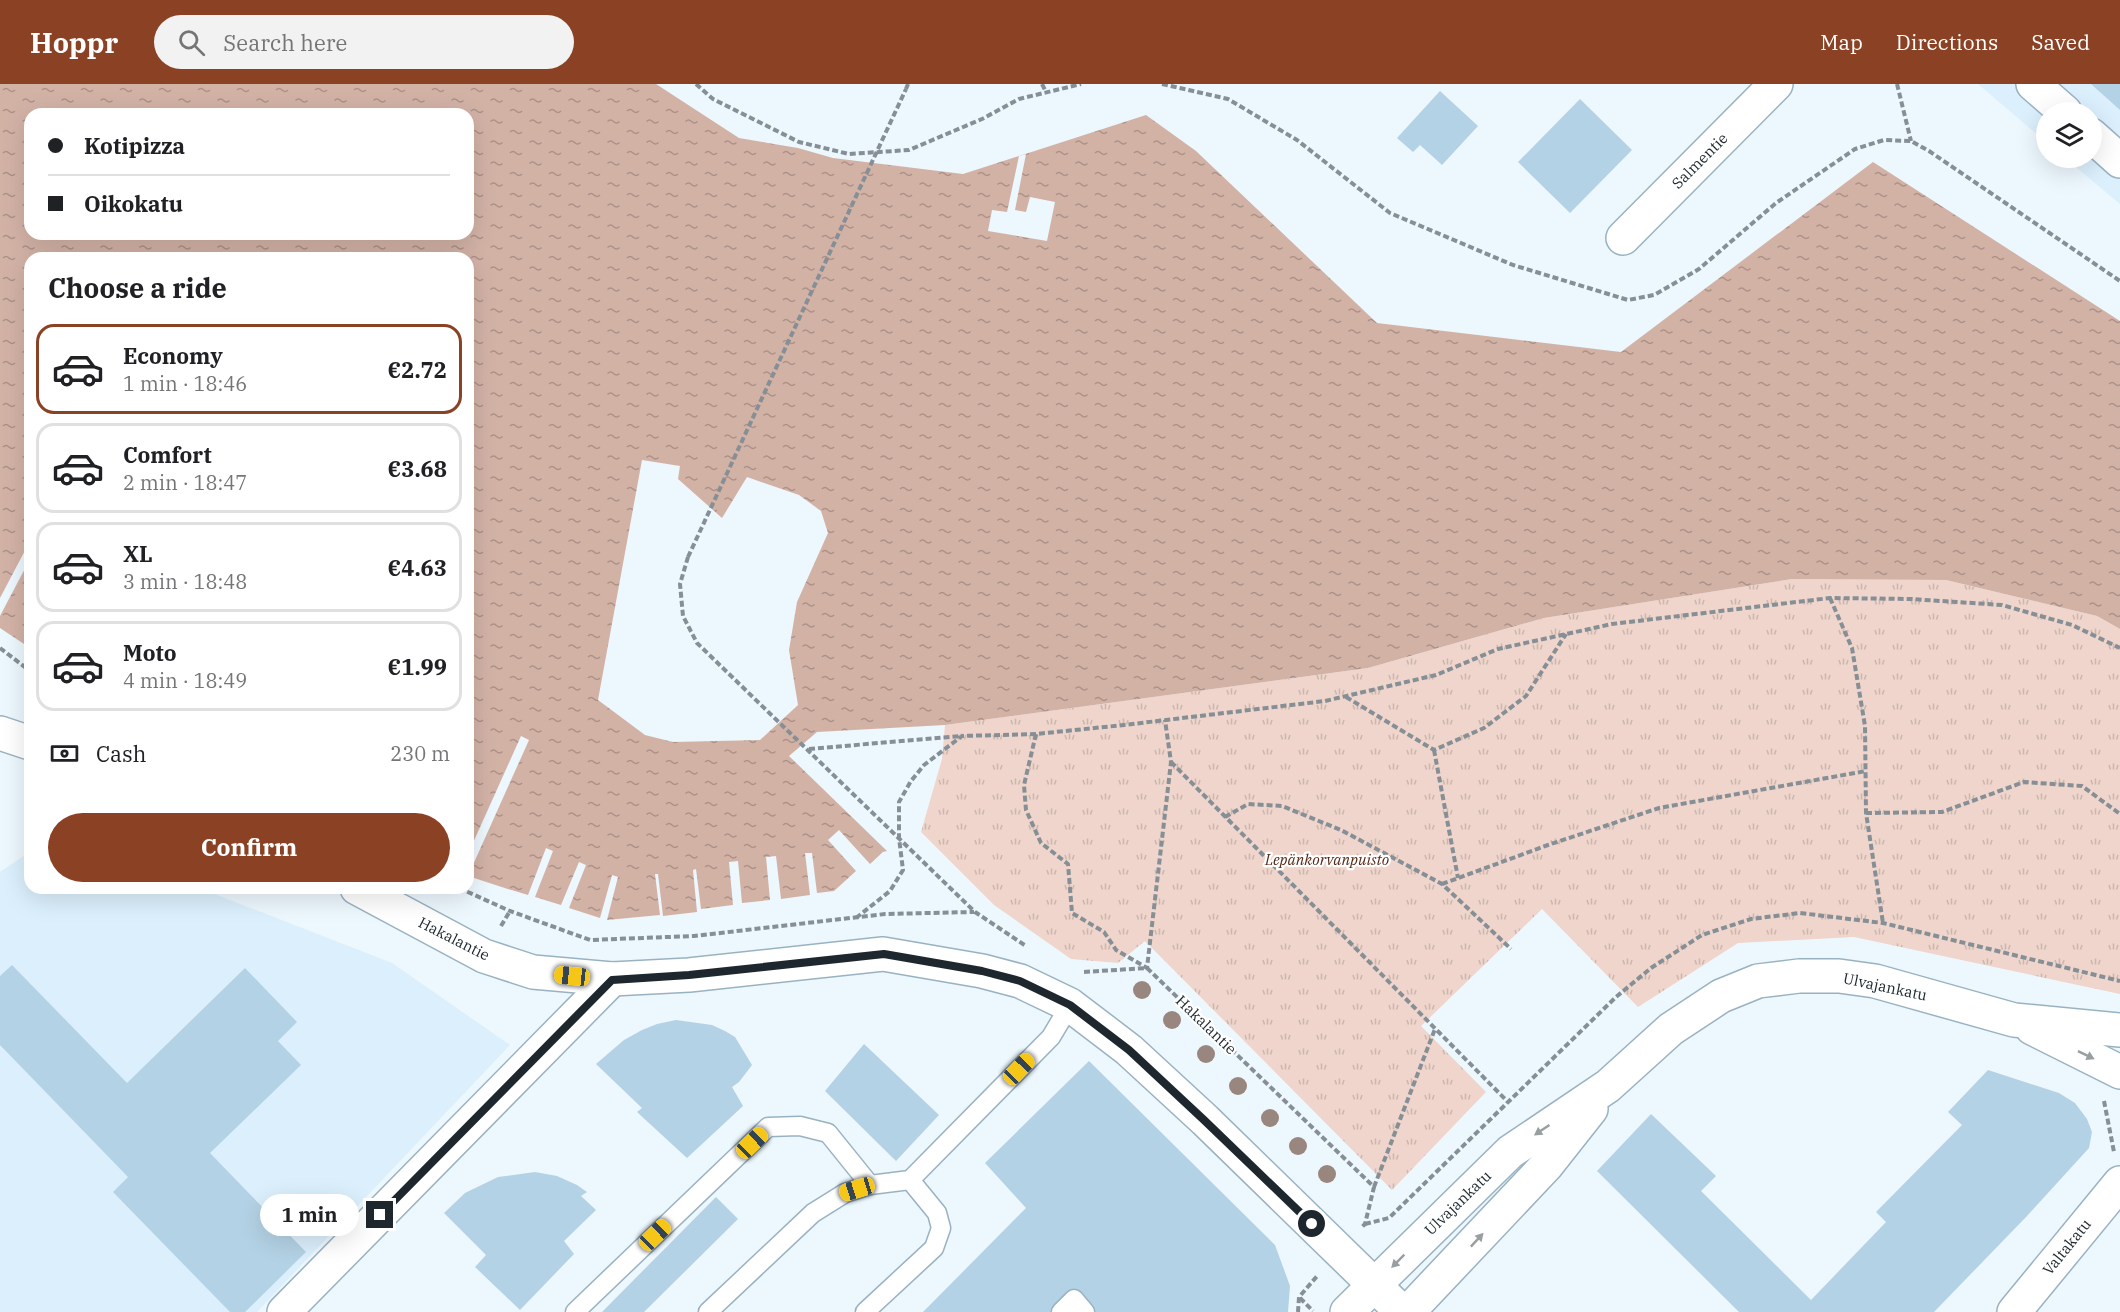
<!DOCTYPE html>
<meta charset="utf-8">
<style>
body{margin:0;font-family:"IBM Plex Serif",serif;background:#f2f2f2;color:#202124;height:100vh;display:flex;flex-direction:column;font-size:22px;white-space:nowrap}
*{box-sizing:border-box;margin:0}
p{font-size:20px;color:#757577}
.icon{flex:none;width:33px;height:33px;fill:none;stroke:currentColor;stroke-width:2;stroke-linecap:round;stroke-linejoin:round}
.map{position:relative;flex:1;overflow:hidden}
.drawer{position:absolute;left:24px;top:168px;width:450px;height:642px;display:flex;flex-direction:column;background:#fff;border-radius:18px;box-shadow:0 6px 24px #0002}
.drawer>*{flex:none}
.guide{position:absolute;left:24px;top:24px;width:450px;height:132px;border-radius:18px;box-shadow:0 6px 24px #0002;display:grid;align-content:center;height:132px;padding:0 24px;background:#fff}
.fabs{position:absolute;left:2036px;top:18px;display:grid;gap:12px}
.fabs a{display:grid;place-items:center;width:66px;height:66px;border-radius:50%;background:#fff;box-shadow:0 6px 24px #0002;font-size:30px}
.end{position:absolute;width:27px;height:27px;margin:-14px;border:8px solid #1d272d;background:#fff;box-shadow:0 0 0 3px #fff}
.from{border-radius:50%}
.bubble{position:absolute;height:42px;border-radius:21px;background:#fff;box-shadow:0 6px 24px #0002;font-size:20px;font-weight:700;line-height:42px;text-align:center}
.car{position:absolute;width:18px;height:36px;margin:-18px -9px;border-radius:8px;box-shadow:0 0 4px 2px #0007;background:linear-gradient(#f5c518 24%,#345 0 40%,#f5c518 0 76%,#345 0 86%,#f5c518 0)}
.guide b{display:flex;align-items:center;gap:21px;height:57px;font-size:22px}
.guide b+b{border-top:2px solid #e0e0e0}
.guide i{width:15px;height:15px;background:#202124}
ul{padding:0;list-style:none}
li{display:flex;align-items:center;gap:18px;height:90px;margin:0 12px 9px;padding:0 12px;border:3px solid #e0e0e0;border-radius:18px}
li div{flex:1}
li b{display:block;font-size:22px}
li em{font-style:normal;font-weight:700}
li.active{border-color:#8a4124}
li>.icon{width:54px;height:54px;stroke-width:1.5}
h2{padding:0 24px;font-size:27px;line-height:72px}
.pay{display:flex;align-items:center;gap:15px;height:66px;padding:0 24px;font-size:22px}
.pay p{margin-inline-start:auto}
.action{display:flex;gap:12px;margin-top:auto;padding:12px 24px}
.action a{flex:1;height:69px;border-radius:36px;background:#8a4124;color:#fff;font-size:24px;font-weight:700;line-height:69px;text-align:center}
header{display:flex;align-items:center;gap:36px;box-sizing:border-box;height:84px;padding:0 30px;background:#8a4124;color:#fff}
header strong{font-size:28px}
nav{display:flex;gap:33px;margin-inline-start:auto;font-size:21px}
.search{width:420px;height:54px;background:#f2f2f2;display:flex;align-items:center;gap:15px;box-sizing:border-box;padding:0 21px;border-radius:33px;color:#757577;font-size:22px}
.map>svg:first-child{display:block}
.built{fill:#dbeffc}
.park{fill:url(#park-tufts)}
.water{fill:url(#water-ripples);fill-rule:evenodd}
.pier{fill:#edf7fe}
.building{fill:#b4d2e5}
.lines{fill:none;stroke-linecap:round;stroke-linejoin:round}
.lane-casing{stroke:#99b2c2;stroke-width:21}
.street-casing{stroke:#99b2c2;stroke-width:36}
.secondary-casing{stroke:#99b2c2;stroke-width:36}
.path{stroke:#858f95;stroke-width:4;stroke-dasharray:6 3;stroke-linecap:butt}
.lane{stroke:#fff;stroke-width:18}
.street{stroke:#fff;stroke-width:33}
.secondary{stroke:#fff;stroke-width:33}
.path-bridge{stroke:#858f95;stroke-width:4;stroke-dasharray:6 3;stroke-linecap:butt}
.tree{fill:#99867f}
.oneway{fill:#999ea0}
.route{stroke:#1d272d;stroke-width:8}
.labels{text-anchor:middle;stroke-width:4.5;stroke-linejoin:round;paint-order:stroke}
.street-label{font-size:15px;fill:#1d272d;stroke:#fff}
.park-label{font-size:15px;font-style:italic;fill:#552917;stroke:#fff}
</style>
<header>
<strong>Hoppr</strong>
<div class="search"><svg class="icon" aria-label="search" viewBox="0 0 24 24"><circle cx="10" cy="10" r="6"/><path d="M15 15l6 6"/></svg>Search here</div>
<nav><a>Map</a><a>Directions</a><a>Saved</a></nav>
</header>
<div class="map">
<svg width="2120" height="1228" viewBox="0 0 2120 1228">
<defs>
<pattern id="park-tufts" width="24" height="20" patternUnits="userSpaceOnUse" patternTransform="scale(1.5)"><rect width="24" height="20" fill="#efd5cb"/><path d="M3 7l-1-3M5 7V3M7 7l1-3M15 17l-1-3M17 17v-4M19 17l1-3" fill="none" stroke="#ccb7af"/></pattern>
<pattern id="water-ripples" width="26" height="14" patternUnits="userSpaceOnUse" patternTransform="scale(1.5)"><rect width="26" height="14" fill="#d3b2a6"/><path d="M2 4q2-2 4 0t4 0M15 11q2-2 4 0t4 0" fill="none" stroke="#ab9188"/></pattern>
</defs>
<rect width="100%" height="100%" fill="#edf7fe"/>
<g class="built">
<path d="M1978,0H2120V120L2065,74H2091V28H2046V58Z"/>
<path d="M28,769H30V804H199L392,879L510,961L257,1228H0V788Z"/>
</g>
<path class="park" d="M1792,495L1946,496L2097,532L2120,545V910L1854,853L1738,859L1638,923L1542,825L1421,942L1486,1008L1392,1106L1145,857L1118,879L1071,875L994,821L921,748L942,675L945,641L1368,584L1544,534Z"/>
<path class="water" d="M0,0H656L739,54L798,64L833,74L963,90L1146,31L1196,67L1377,239L1621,268L1873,78L2120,237V545L2097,532L1946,496L1792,495L1544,534L1368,584L945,641L817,648L789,672L887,767L883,768L859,797L833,811L619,841L468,792V174H30V564L0,544ZM30,30H468V150H30ZM642,376L680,382L678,395L722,434L747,393L799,411L821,427L828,449L797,518L789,566L798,621L760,656L673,658L645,651L598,616Z"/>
<g class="pier">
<path d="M1026,70L1015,126L1026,128L1030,113L1055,118L1047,157L988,147L992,126L1007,128L1019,72Z"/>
<path d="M30,457V475L0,532V514Z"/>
<path d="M521,652L529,656L468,792V770Z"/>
<path d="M839,746L870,780L883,768L885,770L861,799L834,814L618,844L510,809L511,806L528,811L546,764L553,767L535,813L561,821L579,778L586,781L569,824L600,834L612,791L618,793L607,836L660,831L655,790H658L663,832L697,828L693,786L696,785L701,825L733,821L729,778L738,777L742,819L770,816L766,773L776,772L781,815L810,811L805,769H812L817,809L834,807L856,787L828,756Z"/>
</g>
<g class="building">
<path d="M2091,0H2120V26Z"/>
<path d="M1440,7L1478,42L1442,81L1420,61L1413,68L1397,54Z"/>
<path d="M1580,15L1632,66L1570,129L1518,78Z"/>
<path d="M12,881L127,999L245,884L297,938L278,957L301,981L210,1069L306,1168L245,1228H230L113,1108L128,1093L0,961V892Z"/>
<path d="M676,936L712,941L725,947L735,953L752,981L739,998L732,1003L743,1022L687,1074L637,1028L642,1024L596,980L624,956L642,946L657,940Z"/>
<path d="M864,960L939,1031L896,1077L825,1007Z"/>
<path d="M1089,977L1275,1161L1290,1202L1288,1228H923L1026,1124L985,1079Z"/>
<path d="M1988,986L2059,1009L2075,1019L2087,1035L2092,1048L2089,1064L2027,1132L1934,1228H1739L1597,1087L1651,1030L1716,1092L1701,1107L1811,1216L1886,1138L1876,1128L1962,1041L1948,1028Z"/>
<path d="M535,1088L557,1092L577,1101L587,1108L581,1112L596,1126L564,1157L574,1170L520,1226L475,1183L486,1171L444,1129L465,1109L498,1093Z"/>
<path d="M716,1113L738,1135L644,1228H602Z"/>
</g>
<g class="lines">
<g class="lane-casing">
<g id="lane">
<path d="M575,1228L768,1043L800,1042L828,1049L870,1101"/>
<path d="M708,1228L813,1129L845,1109L870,1101L910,1096L1051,953L1070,921"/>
<path d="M865,1228L934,1164L941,1144L937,1129L910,1096"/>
<path d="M1061,1228L1074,1215L1085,1228"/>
</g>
</g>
<g class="street-casing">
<g id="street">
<path d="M2033,0L2065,28"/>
<path d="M2091,51L2120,77"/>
<path d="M1623,154L1776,0"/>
<path d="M0,649L30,659"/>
<path d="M357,804L484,872L533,888L612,895L689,891L883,870L982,887L1020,897L1070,921L1129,966L1205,1036L1402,1228"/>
<path d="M284,1228L612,895"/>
<path d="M2014,1228L2120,1099"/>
</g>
</g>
<g class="secondary-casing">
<g id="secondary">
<path d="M2032,944L2120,988"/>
<path d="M1347,1228L1510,1068L1608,1002L1671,945L1721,912L1758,897L1799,892H1839L1875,897L2014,936L2120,946"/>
<path d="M1408,1228L1546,1082L1591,1025"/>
</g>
</g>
<g class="path">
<path d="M696,0L713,15L799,58L849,70L909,66L982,35L1019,15L1081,0"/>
<path d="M1042,0L1046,8"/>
<path d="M1162,0L1228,15L1297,56L1390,129L1513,181L1628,216L1654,211L1699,185L1776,119L1855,65L1884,56L1911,57L1929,67L2120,197"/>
<path d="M1897,0L1911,57"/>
<path d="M906,5L908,0"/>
<path d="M688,473L680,500L683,532L697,559L975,828L1026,862"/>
<path d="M1830,514L1852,564L1865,642L1866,729L1883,839"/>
<path d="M0,564L30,587"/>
<path d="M1346,613L1434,666L1484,644L1526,612L1566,550"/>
<path d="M1036,650L1024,701L1026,726L1041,759L1068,780L1072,829L1104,848L1116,866L1147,884L1171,678L1165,636"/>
<path d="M809,665L960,652"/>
<path d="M1434,666L1458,794"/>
<path d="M1171,678L1508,1018"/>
<path d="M1866,729L1942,728L2024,698L2082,702L2120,730"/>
<path d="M1225,733L1248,720L1282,722L1341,746L1442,800L1511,865"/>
<path d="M1442,800L1548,761L1659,724L1866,687"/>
<path d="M459,804L510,827L590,856L694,852L885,830L974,828"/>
<path d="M856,834L890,807L903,786L899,754V718L911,697L924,681L962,652L1036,650L1124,641L1325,617L1436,591L1498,565L1612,540L1830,514L1911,515L2002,521L2072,541L2120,564"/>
<path d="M501,842L510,827"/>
<path d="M1084,888L1147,884L1374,1103L1365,1140L1362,1143"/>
<path d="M2104,1017L2114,1068"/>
<path d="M1374,1103L1435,945"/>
<path d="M1365,1140L1389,1134L1616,913L1651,884L1702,851L1751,835L1800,829L1883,839L2120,897"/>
<path d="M1300,1214L1313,1227"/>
<path d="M1298,1228L1299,1213L1318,1191"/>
</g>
<use href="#lane" class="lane"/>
<use href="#street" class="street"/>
<use href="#secondary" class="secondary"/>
<path class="path-bridge" d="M688,473L906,5"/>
</g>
<g class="tree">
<circle cx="1142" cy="906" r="9"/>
<circle cx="1172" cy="936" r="9"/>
<circle cx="1206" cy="970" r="9"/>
<circle cx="1238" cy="1002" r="9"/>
<circle cx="1270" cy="1034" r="9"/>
<circle cx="1298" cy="1062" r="9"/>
<circle cx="1327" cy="1090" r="9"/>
</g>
<defs><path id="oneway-solid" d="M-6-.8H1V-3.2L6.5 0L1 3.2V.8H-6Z" transform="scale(1.5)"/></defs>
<g class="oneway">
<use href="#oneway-solid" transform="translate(2086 971) rotate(26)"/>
<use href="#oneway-solid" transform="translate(1542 1046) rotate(146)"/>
<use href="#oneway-solid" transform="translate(1477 1156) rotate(-47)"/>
<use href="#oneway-solid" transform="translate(1398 1177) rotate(135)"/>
</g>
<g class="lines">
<path class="route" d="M380,1131L612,896L689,891L884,870L982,887L1020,897L1070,921L1129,966L1204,1036L1312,1140"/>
</g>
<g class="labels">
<g class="street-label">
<text transform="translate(1700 77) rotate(-45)" y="5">Salmentie</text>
<text transform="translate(454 855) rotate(27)" y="5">Hakalantie</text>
<text transform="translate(1885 903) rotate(12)" y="5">Ulvajankatu</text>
<text transform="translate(1206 941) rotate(44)" y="5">Hakalantie</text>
<text transform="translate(1458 1119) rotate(-44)" y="5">Ulvajankatu</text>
<text transform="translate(2067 1163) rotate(-51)" y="5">Valtakatu</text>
</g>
<g class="park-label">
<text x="1327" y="781">Lepänkorvanpuisto</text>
</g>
</g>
</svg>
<div class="fabs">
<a><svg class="icon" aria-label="layers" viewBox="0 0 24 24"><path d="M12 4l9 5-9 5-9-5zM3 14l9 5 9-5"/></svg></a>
</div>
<i class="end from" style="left:1312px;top:1140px"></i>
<i class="end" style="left:380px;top:1131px"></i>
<div class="bubble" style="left:260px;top:1110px;width:99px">1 min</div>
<i class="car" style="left:572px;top:892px;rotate:276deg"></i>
<i class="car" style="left:1019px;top:985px;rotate:44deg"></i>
<i class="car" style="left:752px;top:1059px;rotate:46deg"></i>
<i class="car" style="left:857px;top:1105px;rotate:253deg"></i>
<i class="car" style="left:655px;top:1151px;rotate:46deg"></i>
<div class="guide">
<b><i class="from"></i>Kotipizza</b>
<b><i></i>Oikokatu</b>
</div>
<section class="drawer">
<h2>Choose a ride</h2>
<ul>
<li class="active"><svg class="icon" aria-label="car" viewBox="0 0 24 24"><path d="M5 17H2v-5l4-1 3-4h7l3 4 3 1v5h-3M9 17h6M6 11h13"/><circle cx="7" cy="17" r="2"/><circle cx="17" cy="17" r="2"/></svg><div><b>Economy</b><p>1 min · 18:46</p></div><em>€2.72</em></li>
<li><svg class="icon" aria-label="car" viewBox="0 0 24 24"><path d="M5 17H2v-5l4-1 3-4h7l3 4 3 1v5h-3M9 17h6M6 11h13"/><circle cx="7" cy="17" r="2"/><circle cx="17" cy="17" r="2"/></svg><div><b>Comfort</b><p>2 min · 18:47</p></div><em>€3.68</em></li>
<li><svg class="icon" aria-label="car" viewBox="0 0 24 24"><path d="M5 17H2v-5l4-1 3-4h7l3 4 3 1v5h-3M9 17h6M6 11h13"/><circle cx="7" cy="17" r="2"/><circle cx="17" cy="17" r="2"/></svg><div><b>XL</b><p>3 min · 18:48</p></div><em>€4.63</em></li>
<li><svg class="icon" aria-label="car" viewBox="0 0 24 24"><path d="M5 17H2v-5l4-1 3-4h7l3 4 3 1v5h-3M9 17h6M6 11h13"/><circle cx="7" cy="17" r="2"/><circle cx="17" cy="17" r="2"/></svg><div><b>Moto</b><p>4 min · 18:49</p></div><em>€1.99</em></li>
</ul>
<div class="pay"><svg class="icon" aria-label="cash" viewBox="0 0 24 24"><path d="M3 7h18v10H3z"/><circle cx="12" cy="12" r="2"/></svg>Cash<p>230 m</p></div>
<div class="action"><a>Confirm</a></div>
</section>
</div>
